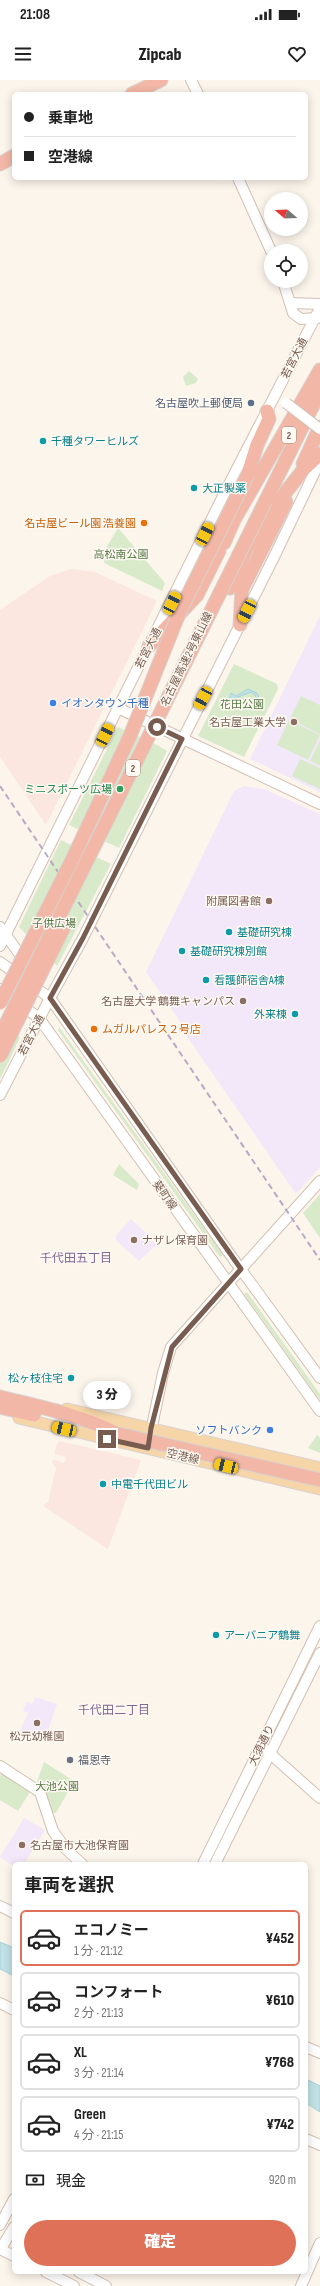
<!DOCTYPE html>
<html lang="ja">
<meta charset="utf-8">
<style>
body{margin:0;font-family:"Sofia Sans Condensed","Noto Sans JP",sans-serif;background:#f6f6f6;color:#222;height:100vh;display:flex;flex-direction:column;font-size:15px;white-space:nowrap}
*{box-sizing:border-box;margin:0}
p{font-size:13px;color:#767676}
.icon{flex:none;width:22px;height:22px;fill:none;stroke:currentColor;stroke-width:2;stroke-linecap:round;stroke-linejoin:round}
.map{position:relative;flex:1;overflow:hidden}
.details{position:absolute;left:12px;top:1782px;width:296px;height:412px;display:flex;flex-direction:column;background:#fff;border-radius:6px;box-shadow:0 2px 10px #0003}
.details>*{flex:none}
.guide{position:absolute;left:12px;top:12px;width:296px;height:88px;border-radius:6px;box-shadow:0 2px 10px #0003;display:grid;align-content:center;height:88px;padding:0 12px;background:#fff}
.needle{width:26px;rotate:289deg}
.buttons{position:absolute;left:264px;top:112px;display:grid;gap:8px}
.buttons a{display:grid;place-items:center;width:44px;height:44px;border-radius:50%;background:#fff;box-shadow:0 2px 10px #0003;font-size:20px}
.end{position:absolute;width:18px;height:18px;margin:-9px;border:5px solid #775c4f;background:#fff;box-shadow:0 0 0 2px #fff}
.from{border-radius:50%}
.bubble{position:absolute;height:28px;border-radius:14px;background:#fff;box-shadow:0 2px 10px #0003;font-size:13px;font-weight:800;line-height:28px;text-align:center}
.car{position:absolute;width:12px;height:24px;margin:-12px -6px;border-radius:5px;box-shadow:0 0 3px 1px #0007;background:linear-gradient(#f5c518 24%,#345 0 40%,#f5c518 0 76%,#345 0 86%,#f5c518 0)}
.guide b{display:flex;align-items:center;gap:14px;height:38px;font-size:15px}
.guide b+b{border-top:1px solid #e0e0e0}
.guide i{width:10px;height:10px;background:#222}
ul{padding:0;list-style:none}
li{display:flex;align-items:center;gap:12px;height:56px;margin:0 8px 6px;padding:0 4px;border:2px solid #e0e0e0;border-radius:6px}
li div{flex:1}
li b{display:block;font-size:15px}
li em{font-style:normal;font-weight:800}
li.active{border-color:#de7158}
li>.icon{width:36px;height:36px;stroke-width:1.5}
h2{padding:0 12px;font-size:18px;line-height:48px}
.pay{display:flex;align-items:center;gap:10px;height:44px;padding:0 12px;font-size:15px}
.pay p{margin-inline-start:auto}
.button{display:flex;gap:8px;margin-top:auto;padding:8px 12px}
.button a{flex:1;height:46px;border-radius:24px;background:#de7158;color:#fff;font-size:16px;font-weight:800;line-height:46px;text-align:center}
.status{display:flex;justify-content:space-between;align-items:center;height:28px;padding:0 20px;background:#fff;direction:ltr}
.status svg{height:11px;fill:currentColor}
header{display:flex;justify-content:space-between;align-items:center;height:52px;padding:0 12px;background:#fff;font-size:18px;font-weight:800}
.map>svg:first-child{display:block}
.commercial{fill:#fbe7e0}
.education{fill:#f2e8f9}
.green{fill:#d8eaca}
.water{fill:#c0e1e5;stroke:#a7d1d7}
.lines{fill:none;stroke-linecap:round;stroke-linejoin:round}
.secondary-casing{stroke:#d4bfb1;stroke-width:12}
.primary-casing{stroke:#d9d1ce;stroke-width:13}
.highway-casing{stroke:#d9d1ce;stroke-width:15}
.secondary{stroke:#fff;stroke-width:10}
.primary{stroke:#f6d6a8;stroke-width:11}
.highway{stroke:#f2b7a6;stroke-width:13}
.rail{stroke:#b8a9c7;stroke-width:2;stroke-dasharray:6 4;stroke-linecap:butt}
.secondary-bridge-casing{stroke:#d4bfb1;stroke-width:12;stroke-linecap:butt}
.highway-bridge-casing{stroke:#d9d1ce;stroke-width:15;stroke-linecap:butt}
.secondary-bridge{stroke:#fff;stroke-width:10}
.highway-bridge{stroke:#f2b7a6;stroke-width:13}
.route{stroke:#775c4f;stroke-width:5}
.service-dot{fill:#5c6f8a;stroke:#fef9f2;stroke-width:1.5}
.culture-dot{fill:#0f9aa8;stroke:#fef9f2;stroke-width:1.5}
.food-dot{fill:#e8710a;stroke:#fef9f2;stroke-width:1.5}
.shop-dot{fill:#3f7fe0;stroke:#fef9f2;stroke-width:1.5}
.education-dot{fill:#8d6e63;stroke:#fef9f2;stroke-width:1.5}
.leisure-dot{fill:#2e9e5b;stroke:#fef9f2;stroke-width:1.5}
.worship-dot{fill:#6b7280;stroke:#fef9f2;stroke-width:1.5}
.labels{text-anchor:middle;stroke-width:3;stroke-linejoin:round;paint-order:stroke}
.shield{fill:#fef9f2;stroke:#a08b80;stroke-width:1}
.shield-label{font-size:10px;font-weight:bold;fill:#775c4f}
.street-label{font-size:11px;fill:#775c4f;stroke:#fef9f2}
.service-label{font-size:11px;fill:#4e5e75;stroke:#fef9f2;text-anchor:end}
.culture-label{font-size:11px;fill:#0d838f;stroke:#fef9f2;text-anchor:start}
.food-label{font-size:11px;fill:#c56008;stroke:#fef9f2;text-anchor:end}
.park-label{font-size:11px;fill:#587b47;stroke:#fef9f2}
.shop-label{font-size:11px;fill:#366cbe;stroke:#fef9f2;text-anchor:start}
.education-label{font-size:11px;fill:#785e54;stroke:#fef9f2;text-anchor:end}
.leisure-label{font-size:11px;fill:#27864d;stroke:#fef9f2;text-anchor:end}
.worship-label{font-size:11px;fill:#5b616d;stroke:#fef9f2;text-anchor:start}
.neighbourhood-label{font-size:12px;fill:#826792;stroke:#fef9f2}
</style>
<div class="status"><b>21:08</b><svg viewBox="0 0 49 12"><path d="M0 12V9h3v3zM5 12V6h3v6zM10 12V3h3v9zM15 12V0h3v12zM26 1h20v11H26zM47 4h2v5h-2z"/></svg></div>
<header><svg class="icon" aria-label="menu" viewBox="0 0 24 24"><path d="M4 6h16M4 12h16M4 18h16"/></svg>Zipcab<svg class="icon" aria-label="heart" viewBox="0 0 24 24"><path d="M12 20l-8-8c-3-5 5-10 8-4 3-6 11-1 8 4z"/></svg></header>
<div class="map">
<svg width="320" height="2206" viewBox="0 0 320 2206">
<rect width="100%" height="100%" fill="#fcf5ec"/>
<g class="commercial">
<path d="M71,489L95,492L157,521L46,745L0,677V530L50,496Z"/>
<path d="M60,1361L141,1380L108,1469L43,1426L48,1422L56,1388L52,1383L53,1379L64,1383L66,1377L54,1374L57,1363Z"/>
</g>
<g class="education">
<path d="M320,536V712L250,679Z"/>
<path d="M244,706L264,709L320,734V1087L296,1114L186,955V950L146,892L234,711Z"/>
<path d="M131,1139L146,1153L144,1157L157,1164L139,1181L116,1160V1155Z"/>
<path d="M35,1617L57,1624L44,1662L19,1653L28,1633L23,1631L27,1622L32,1624Z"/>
<path d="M24,1738L45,1750L24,1784H14V1786L0,1777Z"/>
</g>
<g class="green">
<path d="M189,291L198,299L196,303L186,306L183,297Z"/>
<path d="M118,448L165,503L162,511L104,483L106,468Z"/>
<path d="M234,584L277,604L278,609L244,677L198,656Z"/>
<path d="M301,616L320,625V654L290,639Z"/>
<path d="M289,640L320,655L308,680L277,665Z"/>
<path d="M118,647L159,666L167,671L119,768L69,745Z"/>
<path d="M320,660V686L310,681Z"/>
<path d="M300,679L320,688V709L292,696Z"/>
<path d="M61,760L111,784L57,886L19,847Z"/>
<path d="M0,937L20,958L0,999Z"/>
<path d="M59,947L223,1175L220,1177L58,950Z"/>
<path d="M119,1084L139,1104L137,1110L113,1095Z"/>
<path d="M320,1114V1158L303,1133Z"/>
<path d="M247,1212L320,1314V1320L244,1214Z"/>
<path d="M317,1355L320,1358V1373L308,1368Z"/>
<path d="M44,1682L74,1701L56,1733H52L48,1718L37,1702Z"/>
<path d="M2,1692L31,1710L18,1731L0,1720V1696Z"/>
</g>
<g class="water">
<path d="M248,609L257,613L259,618L257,622L253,621L256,616L251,612L238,617L232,622L229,621L231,613L236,616Z"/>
<path d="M0,1862L14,1868V1896L0,1889Z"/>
<path d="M306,1999L320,2006V2032L306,2023Z"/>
</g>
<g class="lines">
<g class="secondary-casing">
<g id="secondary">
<path d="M191,0L198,14"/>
<path d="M238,98L271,171"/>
<path d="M283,201L293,233L301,239L318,238"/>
<path d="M290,223L320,224"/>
<path d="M118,628L320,724"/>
<path d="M0,847L26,883"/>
<path d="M0,866L227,408L320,228"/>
<path d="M0,882L50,918L229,1173L320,1298"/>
<path d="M0,909L39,938L320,1331"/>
<path d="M0,1015L50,918L83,858L275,475L320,381"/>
<path d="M150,1356L163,1293L171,1267L320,1101"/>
<path d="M266,1670L320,1718"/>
<path d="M0,1686L40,1712L53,1751L65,1768L82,1784"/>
<path d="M203,1784L320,1546"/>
<path d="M215,1784L320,1573"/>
<path d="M0,1826L14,1833"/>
<path d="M0,1923L14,1930"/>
<path d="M306,1967L320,1973"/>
<path d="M306,2059L320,2065"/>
<path d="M0,2145L14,2119"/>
<path d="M0,2169L14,2176"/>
<path d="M0,2170L14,2147"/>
<path d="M46,2192L74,2206"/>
<path d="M79,2192L106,2206"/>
<path d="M301,2206L320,2163"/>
</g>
</g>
<g class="primary-casing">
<g id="primary">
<path d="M67,1329L320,1388"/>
<path d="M19,1338L320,1409"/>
</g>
</g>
<g class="highway-casing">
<g id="highway">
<path d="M132,14L161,0"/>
<path d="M0,84L14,76"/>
<path d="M303,384L320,347"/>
<path d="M248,394L257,365L269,339L267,331"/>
<path d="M266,420L320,311"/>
<path d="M224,463L234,440L320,290"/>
<path d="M230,508L246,470L285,413L304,389L320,374"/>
<path d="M240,545L242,509L286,422"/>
<path d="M149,566L197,515L219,471"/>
<path d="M0,1317C40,1327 81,1335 118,1354"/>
<path d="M0,1327L34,1335"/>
</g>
</g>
<use href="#secondary" class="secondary"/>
<use href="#primary" class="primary"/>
<use href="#highway" class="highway"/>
<path class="rail" d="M0,706L320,1180"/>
<g class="secondary-bridge-casing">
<path id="secondary-bridge" d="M286,323L320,349"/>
</g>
<g class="highway-bridge-casing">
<g id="highway-bridge">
<path d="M0,923L73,778L130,656L180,531L248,394"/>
<path d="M0,956L266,420"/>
<path d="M0,976L66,843"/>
<path d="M118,1354L320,1400"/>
</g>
</g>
<use href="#secondary-bridge" class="secondary-bridge"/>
<use href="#highway-bridge" class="highway-bridge"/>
</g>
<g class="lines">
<path class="route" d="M107,1359L148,1368L151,1348L172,1267L241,1189L50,918L83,858L182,659L157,647"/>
</g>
<circle class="service-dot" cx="251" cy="323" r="4"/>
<g class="culture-dot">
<circle cx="43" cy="361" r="4"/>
<circle cx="194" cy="408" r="4"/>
<circle cx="229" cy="852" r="4"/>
<circle cx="182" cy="871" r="4"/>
<circle cx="206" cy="900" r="4"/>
<circle cx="295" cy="934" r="4"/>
<circle cx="71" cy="1298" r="4"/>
<circle cx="103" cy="1404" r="4"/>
<circle cx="216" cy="1555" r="4"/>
</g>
<g class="food-dot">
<circle cx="144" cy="443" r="4"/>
<circle cx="94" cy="949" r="4"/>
</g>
<g class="shop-dot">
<circle cx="53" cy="623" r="4"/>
<circle cx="270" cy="1350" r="4"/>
</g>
<g class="education-dot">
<circle cx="294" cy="642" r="4"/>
<circle cx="269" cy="821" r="4"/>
<circle cx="243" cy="921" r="4"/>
<circle cx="134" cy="1160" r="4"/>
<circle cx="37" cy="1643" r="4"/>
<circle cx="22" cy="1765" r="4"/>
</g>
<circle class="leisure-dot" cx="120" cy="709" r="4"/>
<circle class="worship-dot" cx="70" cy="1680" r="4"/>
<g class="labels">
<g class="shield">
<rect x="282" y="347" width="14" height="16" rx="3"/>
<rect x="126" y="680" width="14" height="16" rx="3"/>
</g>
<g class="shield-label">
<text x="289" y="359">2</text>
<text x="133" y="692">2</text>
</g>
<g class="street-label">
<text transform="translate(294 278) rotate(-63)" y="4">若宮大通</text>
<text transform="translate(148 568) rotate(-63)" y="4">若宮大通</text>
<text transform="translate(186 579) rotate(-64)" y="4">名古屋高速2号東山線</text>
<text transform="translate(31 955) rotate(-63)" y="4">若宮大通</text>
<text transform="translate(165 1115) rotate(55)" y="4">葵町線</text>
<text transform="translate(183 1376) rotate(13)" y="4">空港線</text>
<text transform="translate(261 1665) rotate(-64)" y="4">大須通り</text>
</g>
<g class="service-label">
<text x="243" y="327">名古屋吹上郵便局</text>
</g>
<g class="culture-label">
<text x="51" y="365">千種タワーヒルズ</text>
<text x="202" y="412">大正製薬</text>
<text x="237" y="856">基礎研究棟</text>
<text x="190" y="875">基礎研究棟別館</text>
<text x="214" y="904">看護師宿舎A棟</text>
<text x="287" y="938" text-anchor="end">外来棟</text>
<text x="63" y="1302" text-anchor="end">松ヶ枝住宅</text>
<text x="111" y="1408">中電千代田ビル</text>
<text x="224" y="1559">アーバニア鶴舞</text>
</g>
<g class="food-label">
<text x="136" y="447">名古屋ビール園 浩養園</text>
<text x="102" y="953" text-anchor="start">ムガルパレス２号店</text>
</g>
<g class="park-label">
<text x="121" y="478">高松南公園</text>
<text x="242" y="628">花田公園</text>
<text x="54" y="847">子供広場</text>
<text x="57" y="1710">大池公園</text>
</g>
<g class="shop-label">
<text x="61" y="627">イオンタウン千種</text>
<text x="262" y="1354" text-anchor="end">ソフトバンク</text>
</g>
<g class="education-label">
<text x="286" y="646">名古屋工業大学</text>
<text x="261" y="825">附属図書館</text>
<text x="235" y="925">名古屋大学 鶴舞キャンパス</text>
<text x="142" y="1164" text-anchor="start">ナザレ保育園</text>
<text x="37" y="1660" text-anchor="middle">松元幼稚園</text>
<text x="30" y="1769" text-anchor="start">名古屋市大池保育園</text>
</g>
<g class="leisure-label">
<text x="112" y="713">ミニスポーツ広場</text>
</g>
<g class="worship-label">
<text x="78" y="1684">福恩寺</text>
</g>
<g class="neighbourhood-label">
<text x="76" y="1182">千代田五丁目</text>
<text x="114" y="1634">千代田二丁目</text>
</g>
</g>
</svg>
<div class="buttons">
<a><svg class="needle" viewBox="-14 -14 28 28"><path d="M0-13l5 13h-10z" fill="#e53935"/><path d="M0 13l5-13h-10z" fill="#767676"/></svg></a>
<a><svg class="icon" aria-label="locate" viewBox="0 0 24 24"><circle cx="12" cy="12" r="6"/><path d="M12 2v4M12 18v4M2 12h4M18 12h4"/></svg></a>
</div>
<i class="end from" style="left:157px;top:647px"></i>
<i class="end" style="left:107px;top:1359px"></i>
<div class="bubble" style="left:83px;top:1301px;width:48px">3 分</div>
<i class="car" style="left:205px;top:454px;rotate:26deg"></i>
<i class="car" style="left:172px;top:523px;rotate:26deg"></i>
<i class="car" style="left:247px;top:531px;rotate:207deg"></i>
<i class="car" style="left:203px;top:618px;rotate:208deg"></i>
<i class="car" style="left:105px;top:655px;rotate:26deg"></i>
<i class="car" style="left:64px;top:1349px;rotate:283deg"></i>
<i class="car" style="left:226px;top:1386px;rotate:284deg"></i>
<div class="guide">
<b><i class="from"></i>乗車地</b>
<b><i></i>空港線</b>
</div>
<section class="details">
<h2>車両を選択</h2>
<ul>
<li class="active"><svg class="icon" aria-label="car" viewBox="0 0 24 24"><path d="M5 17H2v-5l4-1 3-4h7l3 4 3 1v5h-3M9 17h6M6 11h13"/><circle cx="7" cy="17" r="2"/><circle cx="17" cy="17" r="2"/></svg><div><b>エコノミー</b><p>1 分 · 21:12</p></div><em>¥452</em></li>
<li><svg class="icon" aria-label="car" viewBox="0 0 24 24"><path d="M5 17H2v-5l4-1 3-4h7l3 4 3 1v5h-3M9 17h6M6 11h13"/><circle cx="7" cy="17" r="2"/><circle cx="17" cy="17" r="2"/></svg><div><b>コンフォート</b><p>2 分 · 21:13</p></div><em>¥610</em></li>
<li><svg class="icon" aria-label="car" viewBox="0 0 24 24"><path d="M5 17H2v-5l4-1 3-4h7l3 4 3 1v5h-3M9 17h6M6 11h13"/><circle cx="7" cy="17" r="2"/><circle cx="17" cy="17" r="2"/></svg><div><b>XL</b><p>3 分 · 21:14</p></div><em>¥768</em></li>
<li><svg class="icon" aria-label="car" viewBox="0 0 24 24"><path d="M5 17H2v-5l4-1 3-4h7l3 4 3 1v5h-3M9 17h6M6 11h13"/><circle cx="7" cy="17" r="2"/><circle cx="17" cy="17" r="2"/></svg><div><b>Green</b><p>4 分 · 21:15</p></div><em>¥742</em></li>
</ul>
<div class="pay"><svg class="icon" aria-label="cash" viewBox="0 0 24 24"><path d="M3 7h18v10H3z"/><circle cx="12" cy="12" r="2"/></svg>現金<p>920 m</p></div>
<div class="button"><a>確定</a></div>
</section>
</div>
